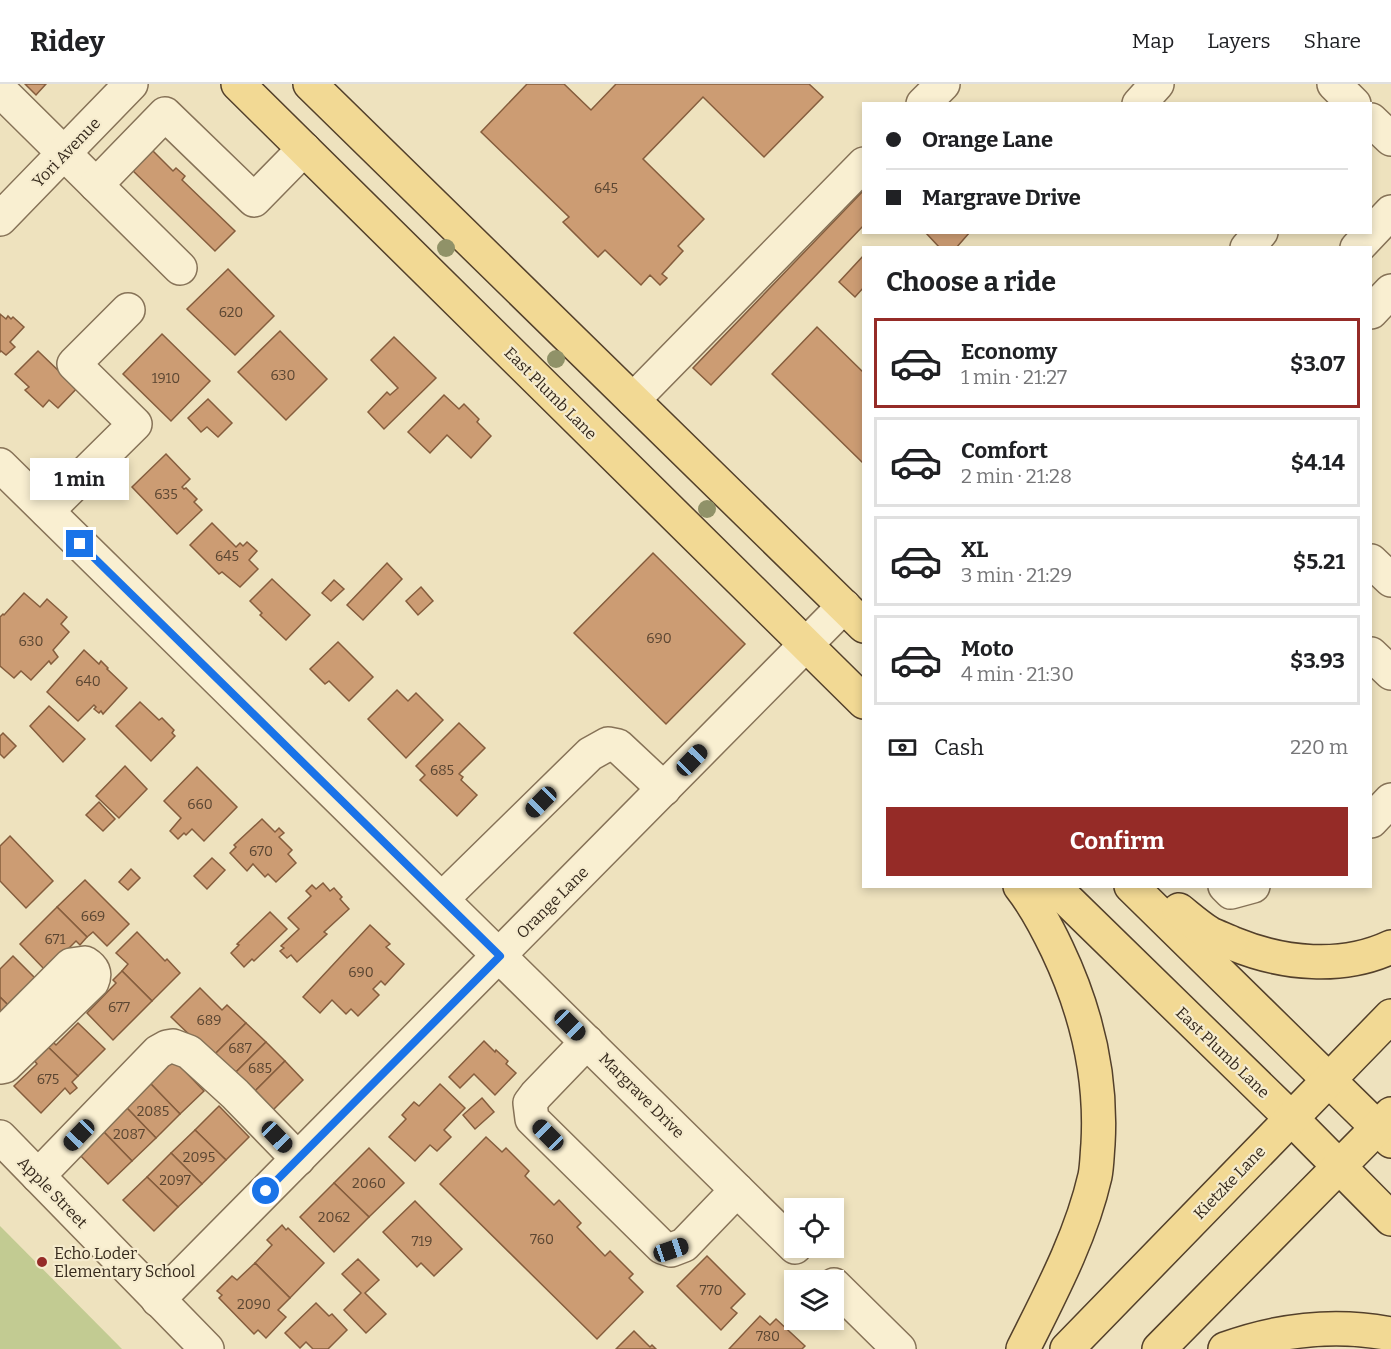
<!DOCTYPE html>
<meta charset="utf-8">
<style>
body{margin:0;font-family:Bitter,serif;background:#f6f6f6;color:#202124;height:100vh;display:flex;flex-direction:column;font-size:22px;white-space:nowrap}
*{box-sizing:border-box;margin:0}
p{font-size:20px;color:#757577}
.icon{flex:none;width:33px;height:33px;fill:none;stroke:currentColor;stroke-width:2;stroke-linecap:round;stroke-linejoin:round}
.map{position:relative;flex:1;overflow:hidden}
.sheet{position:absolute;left:862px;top:162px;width:510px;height:642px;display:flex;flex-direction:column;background:#fff;border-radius:0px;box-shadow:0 3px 9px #0003}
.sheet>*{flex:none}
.guide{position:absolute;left:862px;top:18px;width:510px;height:132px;border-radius:0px;box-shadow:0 3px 9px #0003;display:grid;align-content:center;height:132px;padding:0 24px;background:#fff}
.buttons{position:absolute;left:784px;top:1114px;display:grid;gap:12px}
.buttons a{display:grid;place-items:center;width:60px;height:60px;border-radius:0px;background:#fff;box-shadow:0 3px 9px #0003;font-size:30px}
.end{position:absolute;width:27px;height:27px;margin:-14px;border:8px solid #1a73e8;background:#fff;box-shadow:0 0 0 3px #fff}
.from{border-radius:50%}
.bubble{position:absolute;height:42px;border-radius:0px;background:#fff;box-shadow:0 3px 9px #0003;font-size:20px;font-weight:700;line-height:42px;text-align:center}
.car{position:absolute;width:18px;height:36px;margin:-18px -9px;border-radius:8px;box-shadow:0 0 4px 2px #0007;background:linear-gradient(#222 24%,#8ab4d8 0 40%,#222 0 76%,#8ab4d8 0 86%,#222 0)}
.guide b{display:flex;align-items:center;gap:21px;height:57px;font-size:22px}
.guide b+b{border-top:2px solid #e0e0e0}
.guide i{width:15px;height:15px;background:#202124}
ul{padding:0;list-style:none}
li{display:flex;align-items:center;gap:18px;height:90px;margin:0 12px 9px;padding:0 12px;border:3px solid #e0e0e0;border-radius:0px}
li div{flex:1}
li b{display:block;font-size:22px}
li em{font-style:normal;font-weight:700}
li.selected{border-color:#952b27}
li>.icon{width:54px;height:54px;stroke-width:1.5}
h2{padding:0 24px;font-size:27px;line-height:72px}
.pay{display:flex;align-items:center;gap:15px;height:66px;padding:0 24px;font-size:22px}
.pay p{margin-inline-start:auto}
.button{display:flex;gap:12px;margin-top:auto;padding:12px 24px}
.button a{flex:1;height:69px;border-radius:0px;background:#952b27;color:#fff;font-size:24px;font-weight:700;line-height:69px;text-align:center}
header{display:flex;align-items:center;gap:36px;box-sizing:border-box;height:84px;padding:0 30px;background:#fff;border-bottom:2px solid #e0e0e0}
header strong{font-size:28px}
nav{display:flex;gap:33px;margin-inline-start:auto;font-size:21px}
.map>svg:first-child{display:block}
.green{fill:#c2cb92}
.building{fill:#cc9c73;stroke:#855d3d;stroke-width:1.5}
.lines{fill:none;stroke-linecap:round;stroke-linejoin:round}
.minor-casing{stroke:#867257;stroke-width:36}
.major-casing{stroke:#53402b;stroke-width:36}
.minor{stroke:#f9efd1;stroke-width:33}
.major{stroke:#f2d994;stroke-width:33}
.tree{fill:#909268}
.route{stroke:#1a73e8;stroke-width:8}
.poi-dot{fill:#952b27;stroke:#f5ebcd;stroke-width:2}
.labels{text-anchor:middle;stroke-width:4.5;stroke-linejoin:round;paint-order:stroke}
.number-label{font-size:14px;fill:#5b4632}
.street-label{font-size:16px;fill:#35291c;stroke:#f5ebcd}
.poi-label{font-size:16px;fill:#35291c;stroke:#f5ebcd;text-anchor:start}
</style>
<header>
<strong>Ridey</strong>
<nav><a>Map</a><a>Layers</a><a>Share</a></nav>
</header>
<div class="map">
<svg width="1391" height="1265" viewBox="0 0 1391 1265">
<rect width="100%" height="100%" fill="#eee2be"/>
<path class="green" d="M0,1142L122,1265H0Z"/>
<g class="building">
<path d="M25,0H46L36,11Z"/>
<path d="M527,0H564L591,26L616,0H809L823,13L764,73L703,13L643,75L704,135L678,162L683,167L662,190L667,194L660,201L650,191L641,201L605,166L598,173L563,138L569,133L481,48Z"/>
<path d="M147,61L173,87L176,84L185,92L182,96L235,147L215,167L127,81Z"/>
<path d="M864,106V141L711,301L693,284Z"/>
<path d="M925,148H970L956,164H940Z"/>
<path d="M864,171V203L855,213L839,198Z"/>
<path d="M228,185L274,232L235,271L187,225Z"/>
<path d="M0,230L6,235L8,232L11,235L13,233L24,243L10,258L15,263L6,271L1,267L0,268Z"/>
<path d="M817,243L864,289V380L772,290Z"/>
<path d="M280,247L327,295L286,336L238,288Z"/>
<path d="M162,250L210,297L171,337L123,290Z"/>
<path d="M394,253L436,294L384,345L368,328L387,308L390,311L398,304L371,276Z"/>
<path d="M38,267L63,291L82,299L58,324L49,316L43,323L25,306L29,303L15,290Z"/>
<path d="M444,311L459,325L464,320L479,335L477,338L491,352L471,374L447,351L430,369L408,348Z"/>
<path d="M208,315L232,339L218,353L207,343L201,348L188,334Z"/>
<path d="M166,370L190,395L182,403L184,405L186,404L197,415L194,418L202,426L177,450L132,403Z"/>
<path d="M212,439L236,463L240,459L243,462L247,458L257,467L249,476L258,485L240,503L222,488L219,490L190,461Z"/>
<path d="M653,469L745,560L666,640L574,549Z"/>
<path d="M387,479L402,495L363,536L347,521Z"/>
<path d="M272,495L310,531L286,556L260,531L262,529L250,517Z"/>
<path d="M334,496L344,505L331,517L322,509Z"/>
<path d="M421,503L433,517L418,531L406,517Z"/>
<path d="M24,509L40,523L47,515L67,533L61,540L69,548L53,566L58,573L51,580L49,577L31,596L21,587L14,594L0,582V533L3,530L4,531Z"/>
<path d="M338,558L373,593L349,617L329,597L325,600L310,585Z"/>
<path d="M84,566L99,580L101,577L108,584L107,585L127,604L103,630L101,627L99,629L94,625L96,623L94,621L78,637L47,608Z"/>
<path d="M397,606L408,617L416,609L443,636L406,674L368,635Z"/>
<path d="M140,618L159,636L162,634L174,646L172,649L175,652L151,677L116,642Z"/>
<path d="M49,622L85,655L63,678L30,642Z"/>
<path d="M459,639L485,664L459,690L463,693L461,696L477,711L457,732L420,696L425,691L416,682Z"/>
<path d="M3,649L16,662L4,674L0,670V652Z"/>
<path d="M125,682L147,705L119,734L96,712Z"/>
<path d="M197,683L237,723L204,757L192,745L186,751L184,749L178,755L170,747L181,734L164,717Z"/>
<path d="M99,718L115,735L103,747L86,731Z"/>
<path d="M262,735L275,748L279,744L284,749L279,753L292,766L288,770L296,779L276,798L268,790L265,793L253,780L247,787L230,769L236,763L234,761Z"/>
<path d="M10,752L53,797L26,824L0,797V762Z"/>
<path d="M212,774L225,786L207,805L194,792Z"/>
<path d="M131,785L140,794L128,806L119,798Z"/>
<path d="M85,796L129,840L107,862L93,848L87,853L57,823Z"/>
<path d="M323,799L330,807L334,804L342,813L340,815L349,825L324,848L327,850L297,878L291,871L287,874L280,867L284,864L281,862L299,845L288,834L311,812L306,807L312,801L316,805Z"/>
<path d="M57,823L87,853L80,861L76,857L46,887L20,860Z"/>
<path d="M270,828L287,845L254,877L252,875L244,883L231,869L239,861L237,860Z"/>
<path d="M370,841L390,860L386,863L404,880L385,901L381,897L373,905L379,911L358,932L351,925L346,930L332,916L320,929L303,913Z"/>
<path d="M137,848L165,877L167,875L180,889L152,917L122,887L128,880L116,869Z"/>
<path d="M13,872L37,896L9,922L0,913V885Z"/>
<path d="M122,887L152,917L113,956L87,929L116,899L113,896Z"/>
<path d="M200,904L222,926L227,921L246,939L215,970L200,956L197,958L171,933Z"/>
<path d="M0,913L9,922L2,929L0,927Z"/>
<path d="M78,939L105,965L78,992L47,962L52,957L56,961Z"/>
<path d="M246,939L266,958L234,990L215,970Z"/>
<path d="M484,957L495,968L496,966L508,977L506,980L516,989L495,1011L474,990L460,1004L449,993Z"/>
<path d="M266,958L285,977L253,1009L234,990Z"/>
<path d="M47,962L78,992L72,998L77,1004L70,1010L65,1004L41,1029L14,1002L37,980L34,976Z"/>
<path d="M174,976L204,1007L180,1030L150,999Z"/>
<path d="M285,977L303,996L272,1027L253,1009Z"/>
<path d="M150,999L180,1030L156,1054L126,1023Z"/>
<path d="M440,1000L465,1024L444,1046L451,1053L437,1067L430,1061L415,1077L389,1053L406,1035L402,1031L414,1018L419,1022Z"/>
<path d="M482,1014L494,1028L475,1045L463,1031Z"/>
<path d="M219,1022L249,1053L226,1076L195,1046Z"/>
<path d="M126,1023L156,1054L132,1077L102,1046Z"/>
<path d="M102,1046L132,1077L108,1100L78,1069Z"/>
<path d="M195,1046L226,1076L202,1100L171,1069Z"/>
<path d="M486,1053L502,1068L506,1064L529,1087L525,1092L554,1121L559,1116L581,1139L577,1143L605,1172L610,1167L633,1190L629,1194L643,1208L597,1255L440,1100Z"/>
<path d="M369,1064L404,1099L369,1133L334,1099Z"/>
<path d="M171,1069L202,1100L178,1123L147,1093Z"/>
<path d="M147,1093L178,1123L154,1147L123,1116Z"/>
<path d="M334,1099L369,1133L334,1168L300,1133Z"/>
<path d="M415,1117L462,1165L434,1192L421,1179L417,1183L383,1148Z"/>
<path d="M282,1141L286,1146L288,1144L324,1179L290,1214L255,1179L272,1161L267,1156Z"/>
<path d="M707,1172L745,1210L731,1224L737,1229L721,1246L677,1202Z"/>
<path d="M358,1175L379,1196L365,1209L386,1230L366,1249L344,1226L361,1209L342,1190Z"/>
<path d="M255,1179L290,1214L278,1226L286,1233L266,1254L258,1246L254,1250L219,1214L222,1211L217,1207L232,1192L237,1196Z"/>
<path d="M316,1219L329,1232L332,1230L347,1246L328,1265H313L306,1258L300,1264L285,1249Z"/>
<path d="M760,1232L770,1241L776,1235L805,1262L802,1265H729Z"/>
<path d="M634,1247L650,1263L652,1261L656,1265H616Z"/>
</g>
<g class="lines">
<g class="minor-casing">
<g id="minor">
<path d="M1334,0L1354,20"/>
<path d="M0,6L180,184"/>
<path d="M923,20L943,0"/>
<path d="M1139,20L1157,0"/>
<path d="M1371,36L1391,55"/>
<path d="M96,101L165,30L254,116L304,65"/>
<path d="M0,135L131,0"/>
<path d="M1247,164L1261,148"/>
<path d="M1357,164L1391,128"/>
<path d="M1371,228L1391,207"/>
<path d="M633,316L864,80"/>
<path d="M0,381L795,1163"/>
<path d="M47,427L135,340L74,280L128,226"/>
<path d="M1371,477L1391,496"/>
<path d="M1371,570L1391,589"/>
<path d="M1371,737L1391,716"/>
<path d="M1225,802L1231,808L1253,802"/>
<path d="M442,815L590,670L608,660L618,662L664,705"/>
<path d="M0,952L71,881L85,879C93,884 96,889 92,898L5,982L0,983"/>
<path d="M587,958L536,1011L530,1019L532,1035L662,1163L671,1166L684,1161L737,1106"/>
<path d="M0,1053L207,1265"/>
<path d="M38,1092L158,968L167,963L173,962L189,968L235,1010L298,1075"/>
<path d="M834,1201L899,1265"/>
<path d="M158,1216L844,522"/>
</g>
</g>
<g class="major-casing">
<g id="major">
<path d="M238,0L864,618"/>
<path d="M310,0L864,542"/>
<path d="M1020,802C1035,821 1047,844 1057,865C1087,928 1102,991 1098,1060C1097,1071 1097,1082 1095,1092C1081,1153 1051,1209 1023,1265"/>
<path d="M1053,802L1291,1034L1391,1135"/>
<path d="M1131,802L1391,1057"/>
<path d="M1179,826C1189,834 1198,842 1209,849C1216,853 1226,856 1234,860C1283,880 1342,886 1391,863"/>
<path d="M1067,1265L1391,932"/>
<path d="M1159,1265L1391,1030"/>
<path d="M1225,1265C1278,1246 1335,1239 1391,1250"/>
</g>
</g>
<use href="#minor" class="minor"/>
<use href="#major" class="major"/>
</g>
<g class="tree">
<circle cx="446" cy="164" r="9"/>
<circle cx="556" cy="275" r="9"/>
<circle cx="707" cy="425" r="9"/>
</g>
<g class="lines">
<path class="route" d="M80,460L500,872L266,1107"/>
</g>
<circle class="poi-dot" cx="42" cy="1178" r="6"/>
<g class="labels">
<g class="number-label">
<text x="606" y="109">645</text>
<text x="231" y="233">620</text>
<text x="283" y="296">630</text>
<text x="166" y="299">1910</text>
<text x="166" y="415">635</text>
<text x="227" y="477">645</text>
<text x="659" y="559">690</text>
<text x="31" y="562">630</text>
<text x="88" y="602">640</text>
<text x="442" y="691">685</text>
<text x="200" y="725">660</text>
<text x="261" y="772">670</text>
<text x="93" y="837">669</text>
<text x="55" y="860">671</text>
<text x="361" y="893">690</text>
<text x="119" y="928">677</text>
<text x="209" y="941">689</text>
<text x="240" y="969">687</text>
<text x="260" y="989">685</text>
<text x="48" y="1000">675</text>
<text x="153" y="1032">2085</text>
<text x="129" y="1055">2087</text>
<text x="199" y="1078">2095</text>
<text x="175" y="1101">2097</text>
<text x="369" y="1104">2060</text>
<text x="334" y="1138">2062</text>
<text x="542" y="1160">760</text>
<text x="422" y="1162">719</text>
<text x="711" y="1211">770</text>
<text x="254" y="1225">2090</text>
<text x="768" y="1257">780</text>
</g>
<g class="street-label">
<text transform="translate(66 68) rotate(-46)" y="6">Yori Avenue</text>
<text transform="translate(551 309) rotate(45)" y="6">East Plumb Lane</text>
<text transform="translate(552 818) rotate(-45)" y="6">Orange Lane</text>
<text transform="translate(1223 968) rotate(44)" y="6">East Plumb Lane</text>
<text transform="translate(642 1011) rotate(45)" y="6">Margrave Drive</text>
<text transform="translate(1229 1098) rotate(-46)" y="6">Kietzke Lane</text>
<text transform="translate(53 1108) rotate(46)" y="6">Apple Street</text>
</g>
<g class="poi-label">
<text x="54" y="1175">Echo Loder<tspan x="54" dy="18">Elementary School</tspan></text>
</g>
</g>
</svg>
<div class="buttons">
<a><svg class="icon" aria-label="locate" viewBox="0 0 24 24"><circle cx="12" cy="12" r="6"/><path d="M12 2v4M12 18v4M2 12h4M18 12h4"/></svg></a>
<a><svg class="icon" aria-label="layers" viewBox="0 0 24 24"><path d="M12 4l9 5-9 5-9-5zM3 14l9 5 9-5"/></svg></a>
</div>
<i class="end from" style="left:266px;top:1107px"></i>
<i class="end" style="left:80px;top:460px"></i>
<div class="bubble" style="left:30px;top:374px;width:99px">1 min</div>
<i class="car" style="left:692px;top:676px;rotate:44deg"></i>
<i class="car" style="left:541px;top:718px;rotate:225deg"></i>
<i class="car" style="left:570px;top:941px;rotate:135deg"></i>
<i class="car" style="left:79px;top:1051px;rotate:224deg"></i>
<i class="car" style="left:548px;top:1051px;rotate:315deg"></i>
<i class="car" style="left:277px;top:1053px;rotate:136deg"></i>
<i class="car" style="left:671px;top:1166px;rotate:71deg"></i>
<div class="guide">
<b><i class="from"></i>Orange Lane</b>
<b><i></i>Margrave Drive</b>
</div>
<section class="sheet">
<h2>Choose a ride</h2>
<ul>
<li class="selected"><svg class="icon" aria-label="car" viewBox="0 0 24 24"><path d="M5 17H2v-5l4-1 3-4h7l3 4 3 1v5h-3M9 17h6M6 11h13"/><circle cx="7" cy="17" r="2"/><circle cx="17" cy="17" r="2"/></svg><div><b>Economy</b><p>1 min · 21:27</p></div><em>$3.07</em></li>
<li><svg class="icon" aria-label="car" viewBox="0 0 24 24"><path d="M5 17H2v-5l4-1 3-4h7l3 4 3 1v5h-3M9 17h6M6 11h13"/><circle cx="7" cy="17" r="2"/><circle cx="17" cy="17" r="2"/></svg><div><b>Comfort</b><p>2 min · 21:28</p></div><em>$4.14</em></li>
<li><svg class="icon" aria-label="car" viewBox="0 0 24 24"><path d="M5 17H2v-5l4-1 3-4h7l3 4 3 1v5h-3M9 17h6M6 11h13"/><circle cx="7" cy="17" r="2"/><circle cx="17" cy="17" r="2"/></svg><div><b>XL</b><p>3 min · 21:29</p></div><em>$5.21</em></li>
<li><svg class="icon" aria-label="car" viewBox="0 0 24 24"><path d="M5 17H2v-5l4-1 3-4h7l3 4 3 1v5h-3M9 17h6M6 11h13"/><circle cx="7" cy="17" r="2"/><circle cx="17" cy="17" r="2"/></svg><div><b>Moto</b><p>4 min · 21:30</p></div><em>$3.93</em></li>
</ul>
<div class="pay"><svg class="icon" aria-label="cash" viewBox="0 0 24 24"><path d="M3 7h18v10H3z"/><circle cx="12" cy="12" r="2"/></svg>Cash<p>220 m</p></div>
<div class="button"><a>Confirm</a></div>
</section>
</div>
